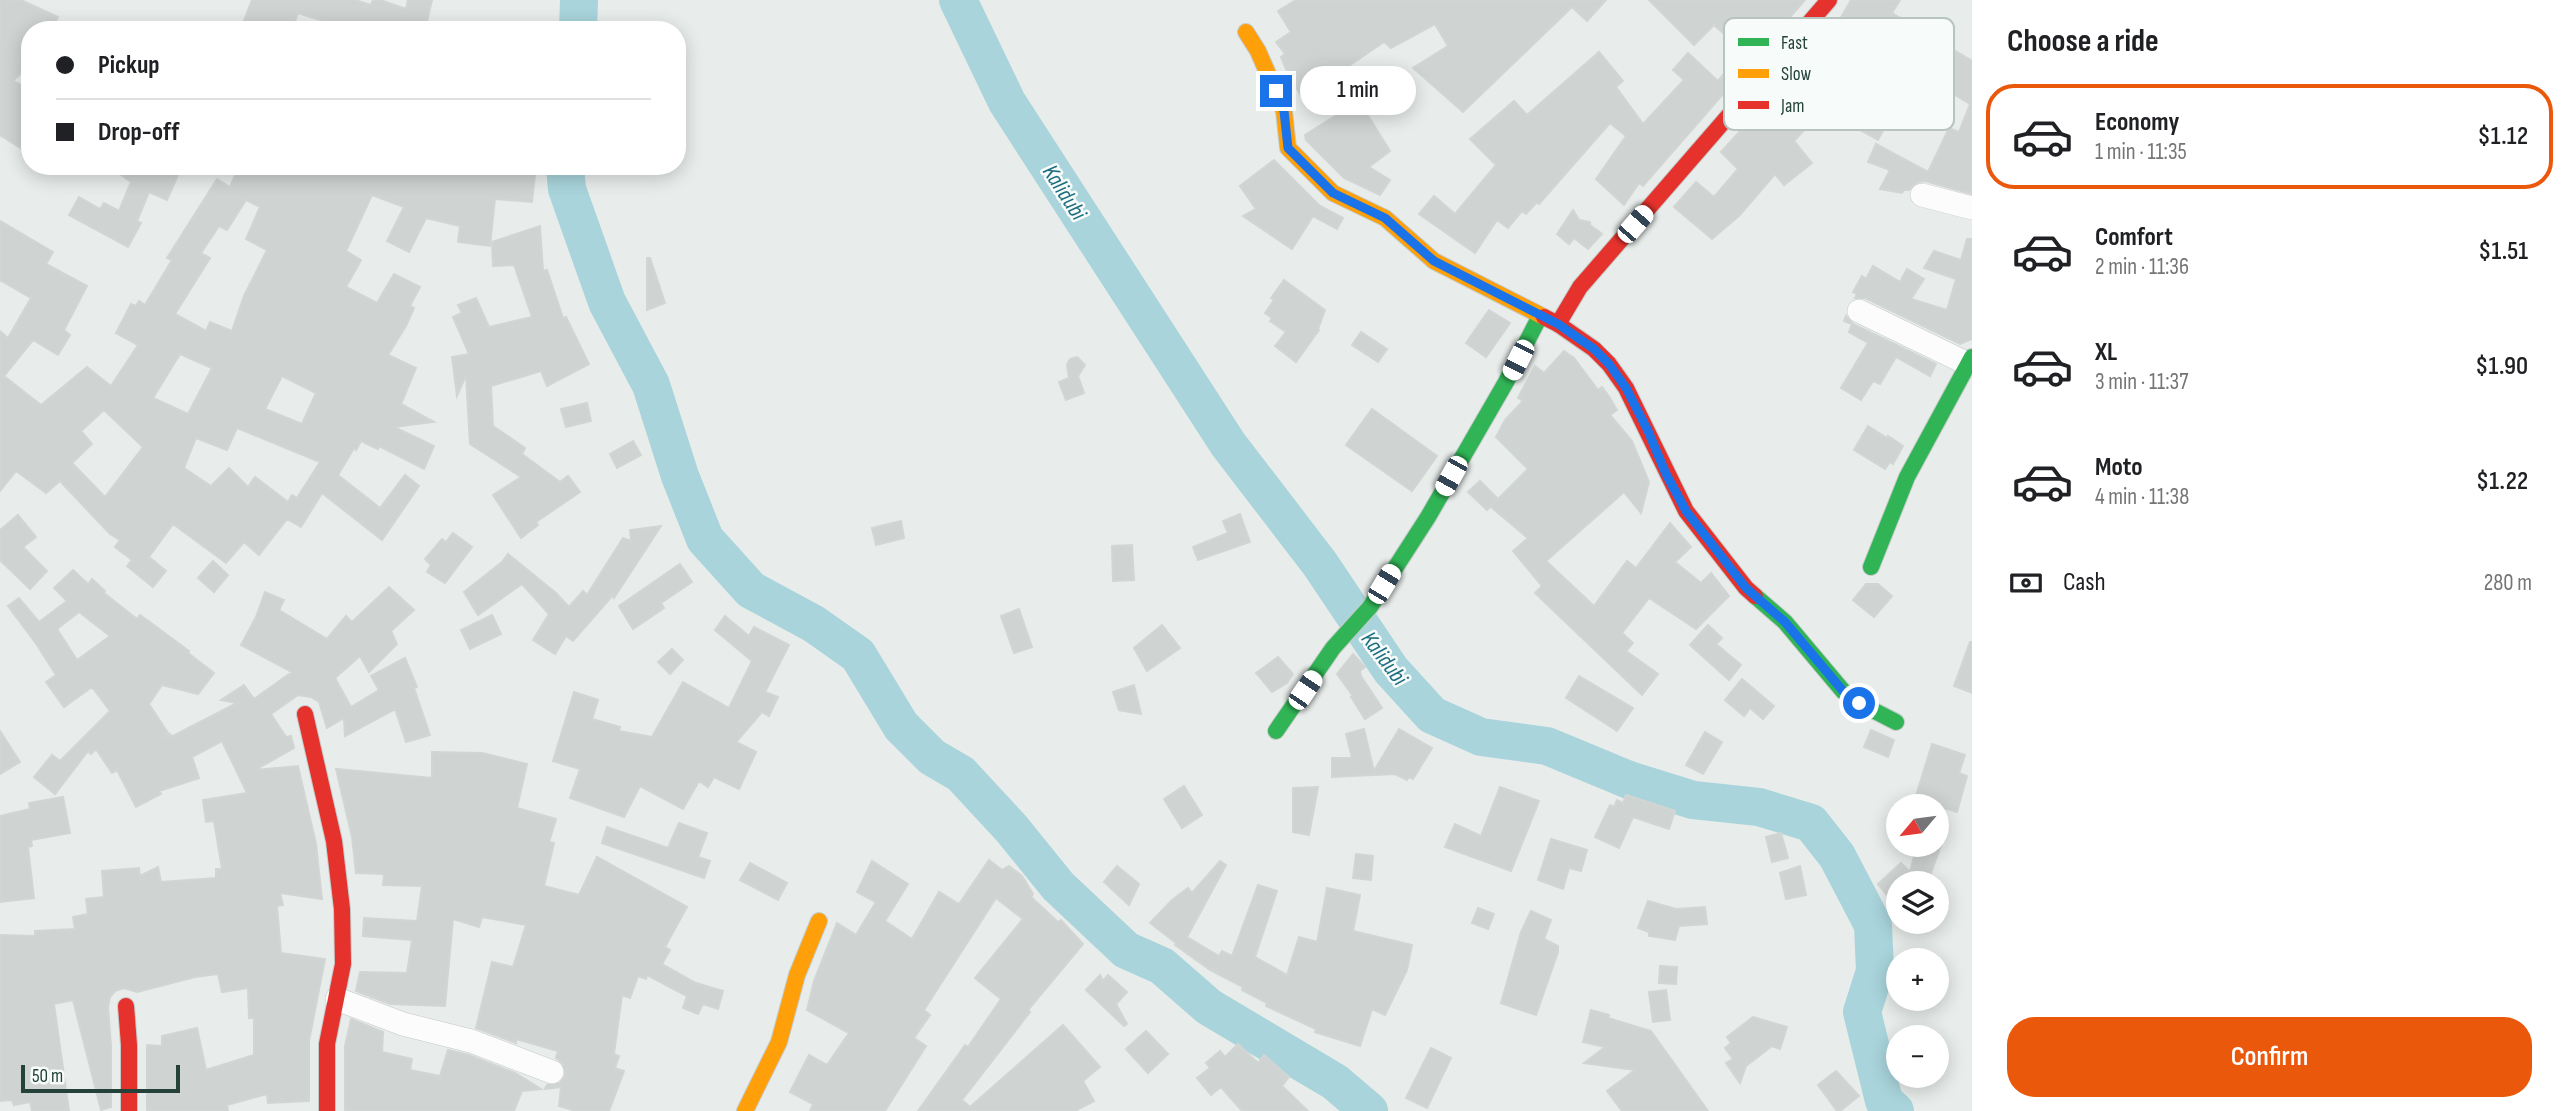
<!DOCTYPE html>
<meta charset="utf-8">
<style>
body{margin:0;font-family:"Sofia Sans Condensed",sans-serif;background:#f2f2f2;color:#202124;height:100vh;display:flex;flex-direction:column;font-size:26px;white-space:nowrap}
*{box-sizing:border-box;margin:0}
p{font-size:23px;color:#757577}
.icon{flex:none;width:38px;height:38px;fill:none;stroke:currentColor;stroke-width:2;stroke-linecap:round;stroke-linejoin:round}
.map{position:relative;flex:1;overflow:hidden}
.side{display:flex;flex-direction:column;background:#fff;width:595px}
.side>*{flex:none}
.guide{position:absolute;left:21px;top:21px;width:665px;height:154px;border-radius:28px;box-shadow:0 4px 18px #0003;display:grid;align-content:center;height:154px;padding:0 35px;background:#fff}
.needle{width:46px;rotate:241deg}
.buttons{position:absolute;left:1886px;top:794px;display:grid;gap:14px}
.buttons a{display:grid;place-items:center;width:63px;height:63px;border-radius:50%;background:#fff;box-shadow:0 4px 18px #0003;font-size:35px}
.scale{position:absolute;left:21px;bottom:18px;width:159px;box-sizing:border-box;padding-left:7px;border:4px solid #24423a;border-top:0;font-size:19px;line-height:24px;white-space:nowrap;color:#24423a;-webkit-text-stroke:5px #f7fbf9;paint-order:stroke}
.end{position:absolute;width:32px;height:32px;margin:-16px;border:9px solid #1a73e8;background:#fff;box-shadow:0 0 0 4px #fff}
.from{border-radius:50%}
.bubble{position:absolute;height:49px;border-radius:24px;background:#fff;box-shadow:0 4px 18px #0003;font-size:23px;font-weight:600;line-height:49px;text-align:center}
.car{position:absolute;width:21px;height:42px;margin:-21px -10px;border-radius:9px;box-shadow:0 0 5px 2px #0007;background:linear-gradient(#fff 24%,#345 0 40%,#fff 0 76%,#345 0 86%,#fff 0)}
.guide b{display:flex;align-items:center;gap:24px;height:66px;font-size:26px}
.guide b+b{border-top:2px solid #e0e0e0}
.guide i{width:18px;height:18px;background:#202124}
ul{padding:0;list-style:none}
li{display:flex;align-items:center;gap:21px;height:105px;margin:0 14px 10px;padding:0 21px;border:4px solid transparent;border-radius:28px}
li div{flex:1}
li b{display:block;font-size:26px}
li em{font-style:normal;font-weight:600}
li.active{border-color:#ea580c}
li>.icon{width:63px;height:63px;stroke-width:1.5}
h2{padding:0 35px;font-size:32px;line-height:84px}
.pay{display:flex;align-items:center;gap:18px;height:77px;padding:0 35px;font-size:26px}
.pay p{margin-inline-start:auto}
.button{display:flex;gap:14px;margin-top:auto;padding:14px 35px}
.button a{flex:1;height:80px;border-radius:28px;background:#ea580c;color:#fff;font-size:28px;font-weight:600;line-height:80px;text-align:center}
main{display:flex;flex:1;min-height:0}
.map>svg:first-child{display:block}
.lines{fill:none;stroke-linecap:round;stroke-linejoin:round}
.river{stroke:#a9d4db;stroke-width:38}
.building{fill:#cfd4d2;stroke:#d1d6d4;stroke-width:2;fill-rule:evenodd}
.street-casing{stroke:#c5cac8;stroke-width:24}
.fast-casing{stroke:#c3cbc8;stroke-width:18}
.slow-casing{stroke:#c3cbc8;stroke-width:18}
.jam-casing{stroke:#c3cbc8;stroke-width:18}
.street{stroke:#fcfcfc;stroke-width:23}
.fast{stroke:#30b455;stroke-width:16}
.slow{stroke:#ff9f0a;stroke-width:16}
.jam{stroke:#e5322d;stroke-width:16}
.route{stroke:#1a73e8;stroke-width:9}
.labels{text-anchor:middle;stroke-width:5;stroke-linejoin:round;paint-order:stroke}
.water-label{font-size:23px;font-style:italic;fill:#1c6f80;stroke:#f7fbf9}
.key{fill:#f7fbf9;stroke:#b8c4c0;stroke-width:2}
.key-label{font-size:19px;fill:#24423a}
</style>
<main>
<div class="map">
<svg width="1972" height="1111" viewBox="0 0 1972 1111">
<rect width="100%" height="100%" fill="#e8edeb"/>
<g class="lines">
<g class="river">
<path d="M958,0L1007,102L1228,444L1320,564L1391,670L1432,715L1481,737L1547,746L1629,780L1693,800L1759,807L1811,823L1837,856L1873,925L1875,971L1862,1012L1884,1101L1895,1111"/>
<path d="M578,30L579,0"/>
<path d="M565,166L567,189L607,302L651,385L680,476L705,539L751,590L814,624L858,655L901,726L932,757L961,774L1011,828L1058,886L1126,950L1162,966L1209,1007L1335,1082L1369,1111"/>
</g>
</g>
<g class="building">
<path d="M0,0H21L58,17L52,30H30V64L13,81L30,89V154L0,135Z"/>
<path d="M252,0H355L371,5L373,0H380L406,9L408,0H432L425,30H366L350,24L348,29L298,13L292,30H260L243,23Z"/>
<path d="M1296,0H1606L1587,21L1572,7L1463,112L1413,68L1448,46L1435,24L1391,48L1384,42L1334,76L1335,78L1302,97L1289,76L1281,57L1285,54L1276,42L1291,32L1278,11Z"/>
<path d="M1649,0H1805L1643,186L1639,183L1624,205L1596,179L1626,136L1610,123L1539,204L1537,202L1526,214L1522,211L1508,228L1497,220L1475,253L1419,214L1434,196L1455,214L1496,165L1470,139L1514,101L1527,115L1599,52L1623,81L1616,87L1643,124L1684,80L1673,70L1688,53L1718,81L1743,51L1714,25L1694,45Z"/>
<path d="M1851,0H1900L1892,13L1972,61V194L1925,181L1918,182L1909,190H1904L1902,193L1880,189L1890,170L1868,162L1876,144L1928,172L1949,128L1959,132L1970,104L1889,56L1872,83L1875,85L1865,102L1891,116L1878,140L1851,125L1850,128L1825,113L1863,51L1832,33Z"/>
<path d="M1772,96L1806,128L1794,141L1812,163L1784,185L1775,174L1740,215L1712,239L1674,207L1696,182L1714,197L1738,169L1721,152Z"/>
<path d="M1359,101L1390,151L1369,167L1390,180L1380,195L1344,178L1306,140L1305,135Z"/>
<path d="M1274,160L1320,206L1343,218L1337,229L1313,216L1292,249L1243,216L1256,209L1240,186Z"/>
<path d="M109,166H182L167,200L149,192L137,221L141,223L128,247L69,215L79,197L100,209L104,203L119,211L131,182Z"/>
<path d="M239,166H536L532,202L495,199L490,246L458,242L460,226L426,218L409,252L387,241L404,207L372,195L346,251L361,260L346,287L377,303L394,274L420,287L410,306L414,308L406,326L388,355L416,368L401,404L434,422L394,427L434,446L424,469L379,446L378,449L361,441L356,450L354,448L338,475L380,508L405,475L419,486L382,540L322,493L301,527L287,519L259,555L244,542L226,563L173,524L149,557L166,571L153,587L127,566L132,560L115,547L120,540L110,534L60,481L46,493L16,471L0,491V331L8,338L31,298L0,280V221L53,252L46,264L87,286L64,330L70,335L58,355L33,340L4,376L41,405L87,367L111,386L138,345L116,333L131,304L136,306L139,301L145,305L172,260L167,258L217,179L230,187ZM246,200L260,207L246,239L267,250L244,296L232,331L210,322L206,331L175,314L210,258L201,253L219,226L227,230ZM180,354L212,368L188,414L153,398ZM282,376L316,393L302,424L265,409ZM104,410L143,447L105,497L72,463L92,444L81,431ZM237,428L320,462L297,498L292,495L288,502L255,477L248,487L229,468L211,486L184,468L196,438L227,450Z"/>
<path d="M1573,210L1579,220L1590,222V225L1602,234L1588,249L1574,238L1569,244L1557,234Z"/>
<path d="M540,226L543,271L547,270L563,318L566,317L589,364L547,386L541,371L491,386L493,426L525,448L522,454L560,482L568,476L580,492L536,522L538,525L521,538L493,495L521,477L470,444L466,375L457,396L452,357L469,354L453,317L462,313L458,305L476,298L489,327L532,317L514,265L493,266L492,242Z"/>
<path d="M1967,239H1972V339L1960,344L1865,298H1855L1857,294L1853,292L1862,276L1866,279L1873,266L1900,282L1907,269L1924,279L1911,299L1947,310L1956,279L1924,268L1934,251L1961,260Z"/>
<path d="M647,258H650L665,303L647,310Z"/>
<path d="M1284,280L1325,310L1318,329L1319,330L1296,362L1275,346L1286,332L1270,321L1272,318L1265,313L1274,300L1271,298Z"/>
<path d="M1489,310L1510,323L1486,357L1466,343Z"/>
<path d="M1846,316L1853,324L1936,364L1930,376L1896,357L1880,384L1873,381L1861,400L1841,388L1868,343L1849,332L1852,324L1844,321Z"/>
<path d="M1361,332L1387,349L1378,362L1352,345Z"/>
<path d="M1564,351L1574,358L1598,390L1602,387L1610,398L1617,410L1610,415L1632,441L1649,482L1641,513L1624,492L1546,561L1594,606L1627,561L1636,568L1670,523L1691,547L1675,562L1701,583L1711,573L1729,596L1696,629L1649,598L1622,633L1633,643L1626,651L1658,674L1642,695L1535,593L1542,586L1513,551L1528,538L1491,507L1497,500L1487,510L1468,492L1480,481L1498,499L1528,469L1496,437L1505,420L1523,401L1518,398L1535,366L1544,373Z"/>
<path d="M1077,357L1085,365L1078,376L1084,393L1066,400L1059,382L1069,378L1067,365L1070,359Z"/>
<path d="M587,403L591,421L566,427L561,409Z"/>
<path d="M1372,409L1437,456L1412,491L1346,445Z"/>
<path d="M1868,426L1887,438L1888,436L1903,446L1893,464L1890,462L1885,469L1854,450Z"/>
<path d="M633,441L641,455L617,468L610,454Z"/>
<path d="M1240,514L1250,542L1198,560L1193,547L1228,533L1223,521Z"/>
<path d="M18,515L36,537L23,547L47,571L30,589L0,560V530Z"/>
<path d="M901,521L904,538L876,545L872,528Z"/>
<path d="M661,526L614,598L613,595L573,641L566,636L555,654L533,640L549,614L522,584L478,615L464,592L502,562L508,554L556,593L569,607L583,591L587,595L623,538L631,541L630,530Z"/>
<path d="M453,533L472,547L445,583L427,572L431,565L425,559L442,539L446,542Z"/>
<path d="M1132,545L1134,580L1113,581L1112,546Z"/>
<path d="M213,561L228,575L214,592L198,578Z"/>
<path d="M680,564L692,582L661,603L664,608L633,629L619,606Z"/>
<path d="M73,570L88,584L92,579L105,591L104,593L137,619L140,615L189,651L188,653L214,673L198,694L162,685L149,704L168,733L164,738L170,734L171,737L237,703L221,700L244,685L254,699L292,672L241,645L256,617L265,592L284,600L279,610L327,639L346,616L352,622L389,587L414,610L391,631L397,644L369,672L360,656L335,678L351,707L379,690L371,676L405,658L417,687L414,688L430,735L406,742L395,709L345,736L344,718L327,728L319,702L311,697L298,695L271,714L286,737L291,736L294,748L255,770L298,766L316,844L322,899L280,893L283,905L277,906L281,953L325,959L309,1041V1101L268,1103L267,1094L227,1105L228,1111H147V1045L162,1046V1036L197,1028L206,1070L254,1055V1018H249L248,988L222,992L218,974L195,977L137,992L124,988L115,991L110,997L108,1007L111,1046V1107L101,1110L73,1000L54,1004L69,1111H32L30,1102L14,1105L12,1100L0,1101V935L35,936V931L75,929L73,917L88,914L86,899L104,897L102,871L139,868L140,876L158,867L161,882L216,878V869H222L214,821L206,822L203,800L247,793L222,741L192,757L199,778L159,791L161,794L136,807L117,770L112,773L96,749L91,754L88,751L55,794L34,777L52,755L60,761L110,711L92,687L64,707L46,682L56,675L37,645L8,606L19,598L39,622L67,601L54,588ZM79,612L110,636L77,660L57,629Z"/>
<path d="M1866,584H1878L1892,596L1874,617L1853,600Z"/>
<path d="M1019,609L1032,647L1014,653L1001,616Z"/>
<path d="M492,615L501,634L470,649L461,630Z"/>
<path d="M725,616L749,636L754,627L789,645L765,692L778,697L769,716L762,712L736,742L756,752L739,789L714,777L708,787L699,781L683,809L640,786L624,817L570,798L580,769L553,761L574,692L598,700L592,719L620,727L619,731L652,737L683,682L729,708L752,661L715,630Z"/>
<path d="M1162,625L1180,648L1147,671L1134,648Z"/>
<path d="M1708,625L1722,638L1716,644L1741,665L1729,680L1690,645Z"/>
<path d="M1970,642H1972V693L1954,686Z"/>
<path d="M672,649L683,660L670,674L658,662Z"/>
<path d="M1353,654L1365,667L1360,671L1361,676L1382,708L1365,719L1351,697L1353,696L1337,674Z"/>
<path d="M1278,657L1293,674L1287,683L1272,692L1256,673Z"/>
<path d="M1579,676L1633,708L1617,731L1566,698Z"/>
<path d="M1742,679L1774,706L1763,719L1750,708L1744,716L1725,700Z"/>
<path d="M1134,685L1141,714L1119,710L1113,692Z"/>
<path d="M1364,729L1374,771L1399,729L1432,748L1413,779L1409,777L1407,780L1395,774L1332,777V758H1352L1346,734Z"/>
<path d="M1871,730L1894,740L1888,757L1864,747Z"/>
<path d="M0,731L20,762L0,774Z"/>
<path d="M1705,732L1722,742L1703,774L1686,765Z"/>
<path d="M1932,744L1965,755L1959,773L1967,776L1957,812L1915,799Z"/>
<path d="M432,752L482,753L527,764L517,808L556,819L549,842L554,843L544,886L579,895L597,857L687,907L665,947L670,950L662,964L696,983L723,991L718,1009L703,1004L698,1014L683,1008L687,996L647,975L646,979L638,976L630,998L622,995L614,1054L619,1056L615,1068L624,1071L609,1111H576L559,1106L561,1087L545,1089L547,1085L560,1083L565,1076L563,1064L556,1058L558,1051L516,1039V1043L476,1028L492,962L513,967L526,925L482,917L479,927L453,919L445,1006L390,1004L356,991L360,972L407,973L412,940L363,936L364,918L417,921L422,886L383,885L384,874L356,873L352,837L336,769L432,778Z"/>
<path d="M1184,786L1202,815L1182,828L1164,799Z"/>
<path d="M1318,787L1309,835L1293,832V788Z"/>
<path d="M1500,787L1539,801L1511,871L1445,847L1455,824L1481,836Z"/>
<path d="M1626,795L1675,811L1669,829L1633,817L1619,848L1595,837L1610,805L1614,807L1617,800L1623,803Z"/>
<path d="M63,797L70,833L31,840L32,846L28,847L34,898L0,902V816L30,809L29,803Z"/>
<path d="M679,823L707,833L698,857L710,861L704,878L602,843L607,827L668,848Z"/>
<path d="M1781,833L1788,858L1772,862L1766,837Z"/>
<path d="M1551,839L1587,850L1581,871L1569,868L1563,889L1538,880Z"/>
<path d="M1917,845H1941L1931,873L1928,872L1916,884H1899V891L1889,898L1878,884L1901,863L1910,872Z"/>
<path d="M1356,854L1373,856L1371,880L1353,878Z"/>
<path d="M989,860L1002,870L1009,866L1022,876L1033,894L1031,897L1058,922L1061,920L1083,944L1028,1010L1030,1012L962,1100L970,1107L1063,1025L1100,1067L1083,1081L1094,1101L1075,1111H918L965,1045L968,1047L1001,999L975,978L1023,919L996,898L924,1010L930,1015L914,1038L926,1046L885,1111H810L813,1104L790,1092L809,1055L827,1065L849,1033L807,1010L814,981L837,923L856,935L876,902L857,892L872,861L908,884L885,921L912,939L939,892L959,904Z"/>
<path d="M1220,861L1226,865L1187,937L1219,956L1222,951L1232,956L1258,885L1277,891L1255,957L1287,975L1299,937L1317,942L1327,888L1360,895L1353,931L1412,945L1407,970L1385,1015L1372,1009L1360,1046L1315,1032L1316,1029L1266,1006L1267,1003L1242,990L1243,987L1210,970L1175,945L1176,943L1150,923L1172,900L1188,888L1192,893Z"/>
<path d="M750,863L787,883L778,900L740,880Z"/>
<path d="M1117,866L1139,884L1129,905L1104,882Z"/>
<path d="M1800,866L1806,895L1786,899L1780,873Z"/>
<path d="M1648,901L1676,909L1705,907L1707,924L1679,926L1675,940L1649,936V932L1638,928Z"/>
<path d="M1478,908L1494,914L1488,929L1472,923Z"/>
<path d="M1531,911L1551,920L1544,939L1558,946V952L1536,1015L1501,1003L1521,932Z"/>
<path d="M1660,966L1677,967L1676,984L1659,983Z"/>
<path d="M1100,975L1103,981L1108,975L1127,992L1116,1004L1127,1024L1124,1026L1086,990Z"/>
<path d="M1666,990L1670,1020L1653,1022L1649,992Z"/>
<path d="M1591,1010L1609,1015L1608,1018L1651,1031L1708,1111H1622L1607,1091L1635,1070L1584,1063L1605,1047L1583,1042Z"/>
<path d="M1753,1017L1787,1027L1780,1049L1772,1046L1746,1066L1740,1083L1726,1063L1733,1059L1725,1048L1731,1043L1727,1037Z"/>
<path d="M351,1019L383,1032L382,1052L412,1059L410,1070L440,1076L448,1050L469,1055L515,1073L541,1089L522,1091L514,1111H345V1046Z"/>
<path d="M1146,1031L1168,1054L1148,1073L1126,1049Z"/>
<path d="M1238,1044L1258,1063L1264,1055L1289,1077L1282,1086L1308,1111H1242L1221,1087L1211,1095L1197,1078L1210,1068L1206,1063L1220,1051L1225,1057Z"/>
<path d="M1431,1048L1451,1058L1427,1108L1406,1098Z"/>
<path d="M1836,1071L1859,1096L1840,1111H1837L1818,1085Z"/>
</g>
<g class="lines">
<g class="street-casing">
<g id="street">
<path d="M1922,195L1972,208"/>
<path d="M1859,311L1968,364"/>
<path d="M337,999L403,1024L471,1041L552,1072"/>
</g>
</g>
<g class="fast-casing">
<g id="fast">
<path d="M1871,567L1907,477L1972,357"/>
<path d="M1755,596L1785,622L1843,691L1859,703L1896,722"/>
<path d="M1276,731L1333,648L1370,607L1428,517L1506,382L1540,316"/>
</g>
</g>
<g class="slow-casing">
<g id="slow">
<path d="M1246,32L1258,51L1284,111L1288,148L1333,193L1385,218L1434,261L1544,317"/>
<path d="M745,1111L779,1042L797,975L819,921"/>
</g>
</g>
<g class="jam-casing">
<g id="jam">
<path d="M1544,317L1558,324L1580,287L1829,0"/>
<path d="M1558,324L1594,349L1609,364L1626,388L1686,511L1746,588L1755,596"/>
<path d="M305,714L334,841L342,909L343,964L327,1044V1111"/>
<path d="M126,1006L129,1045V1111"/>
</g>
</g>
<use href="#street" class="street"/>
<use href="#fast" class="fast"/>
<use href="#slow" class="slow"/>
<use href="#jam" class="jam"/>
</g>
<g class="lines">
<path class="route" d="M1276,91L1284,111L1288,148L1333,193L1385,218L1434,261L1558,324L1594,349L1609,364L1626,388L1648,431L1666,474L1686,511L1746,588L1785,622L1843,691L1859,703"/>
</g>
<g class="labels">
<g class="water-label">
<text transform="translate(1065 192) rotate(57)" y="8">Kalidubi</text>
<text transform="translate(1385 658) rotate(53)" y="8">Kalidubi</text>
</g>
</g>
<rect x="1724" y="18" width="230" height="112" rx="10" class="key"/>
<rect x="1738" y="38" width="31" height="8" fill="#30b455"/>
<rect x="1738" y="69" width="31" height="9" fill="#ff9f0a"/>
<rect x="1738" y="101" width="31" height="8" fill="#e5322d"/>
<g class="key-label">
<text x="1781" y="49">Fast</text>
<text x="1781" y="80">Slow</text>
<text x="1781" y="112">Jam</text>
</g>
</svg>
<div class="buttons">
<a><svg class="needle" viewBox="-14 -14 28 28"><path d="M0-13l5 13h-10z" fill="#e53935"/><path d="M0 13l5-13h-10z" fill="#757577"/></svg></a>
<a><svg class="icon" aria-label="layers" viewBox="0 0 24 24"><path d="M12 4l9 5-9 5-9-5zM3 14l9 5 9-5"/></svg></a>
<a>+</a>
<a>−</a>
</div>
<div class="scale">50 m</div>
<i class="end from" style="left:1859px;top:703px"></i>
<i class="end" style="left:1276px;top:91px"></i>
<div class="bubble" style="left:1300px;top:66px;width:116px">1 min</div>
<i class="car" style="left:1635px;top:224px;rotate:41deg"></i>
<i class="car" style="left:1518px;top:360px;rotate:207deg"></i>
<i class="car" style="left:1451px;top:476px;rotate:209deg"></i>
<i class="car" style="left:1384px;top:584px;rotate:31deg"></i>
<i class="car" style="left:1305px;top:690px;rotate:34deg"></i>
<div class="guide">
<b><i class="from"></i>Pickup</b>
<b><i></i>Drop-off</b>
</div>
</div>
<section class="side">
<h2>Choose a ride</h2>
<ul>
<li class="active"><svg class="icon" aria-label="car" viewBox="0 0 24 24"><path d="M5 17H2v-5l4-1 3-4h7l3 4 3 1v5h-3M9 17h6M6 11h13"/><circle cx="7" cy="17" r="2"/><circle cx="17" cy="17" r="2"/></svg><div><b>Economy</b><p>1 min · 11:35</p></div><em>$1.12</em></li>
<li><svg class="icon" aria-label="car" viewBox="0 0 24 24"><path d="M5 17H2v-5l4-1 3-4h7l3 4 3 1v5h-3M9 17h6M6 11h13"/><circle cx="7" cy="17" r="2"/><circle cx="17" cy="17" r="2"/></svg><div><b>Comfort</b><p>2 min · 11:36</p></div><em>$1.51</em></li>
<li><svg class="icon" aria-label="car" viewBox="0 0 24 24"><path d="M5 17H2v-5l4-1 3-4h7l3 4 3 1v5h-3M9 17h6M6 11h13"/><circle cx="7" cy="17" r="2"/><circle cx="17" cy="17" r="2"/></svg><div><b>XL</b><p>3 min · 11:37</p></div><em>$1.90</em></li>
<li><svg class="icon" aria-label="car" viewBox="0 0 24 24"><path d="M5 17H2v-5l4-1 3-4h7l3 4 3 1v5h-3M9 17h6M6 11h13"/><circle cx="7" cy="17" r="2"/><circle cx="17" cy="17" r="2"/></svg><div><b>Moto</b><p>4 min · 11:38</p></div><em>$1.22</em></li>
</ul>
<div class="pay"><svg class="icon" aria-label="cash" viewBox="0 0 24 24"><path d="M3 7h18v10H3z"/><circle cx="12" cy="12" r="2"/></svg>Cash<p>280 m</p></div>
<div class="button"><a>Confirm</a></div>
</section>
</main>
